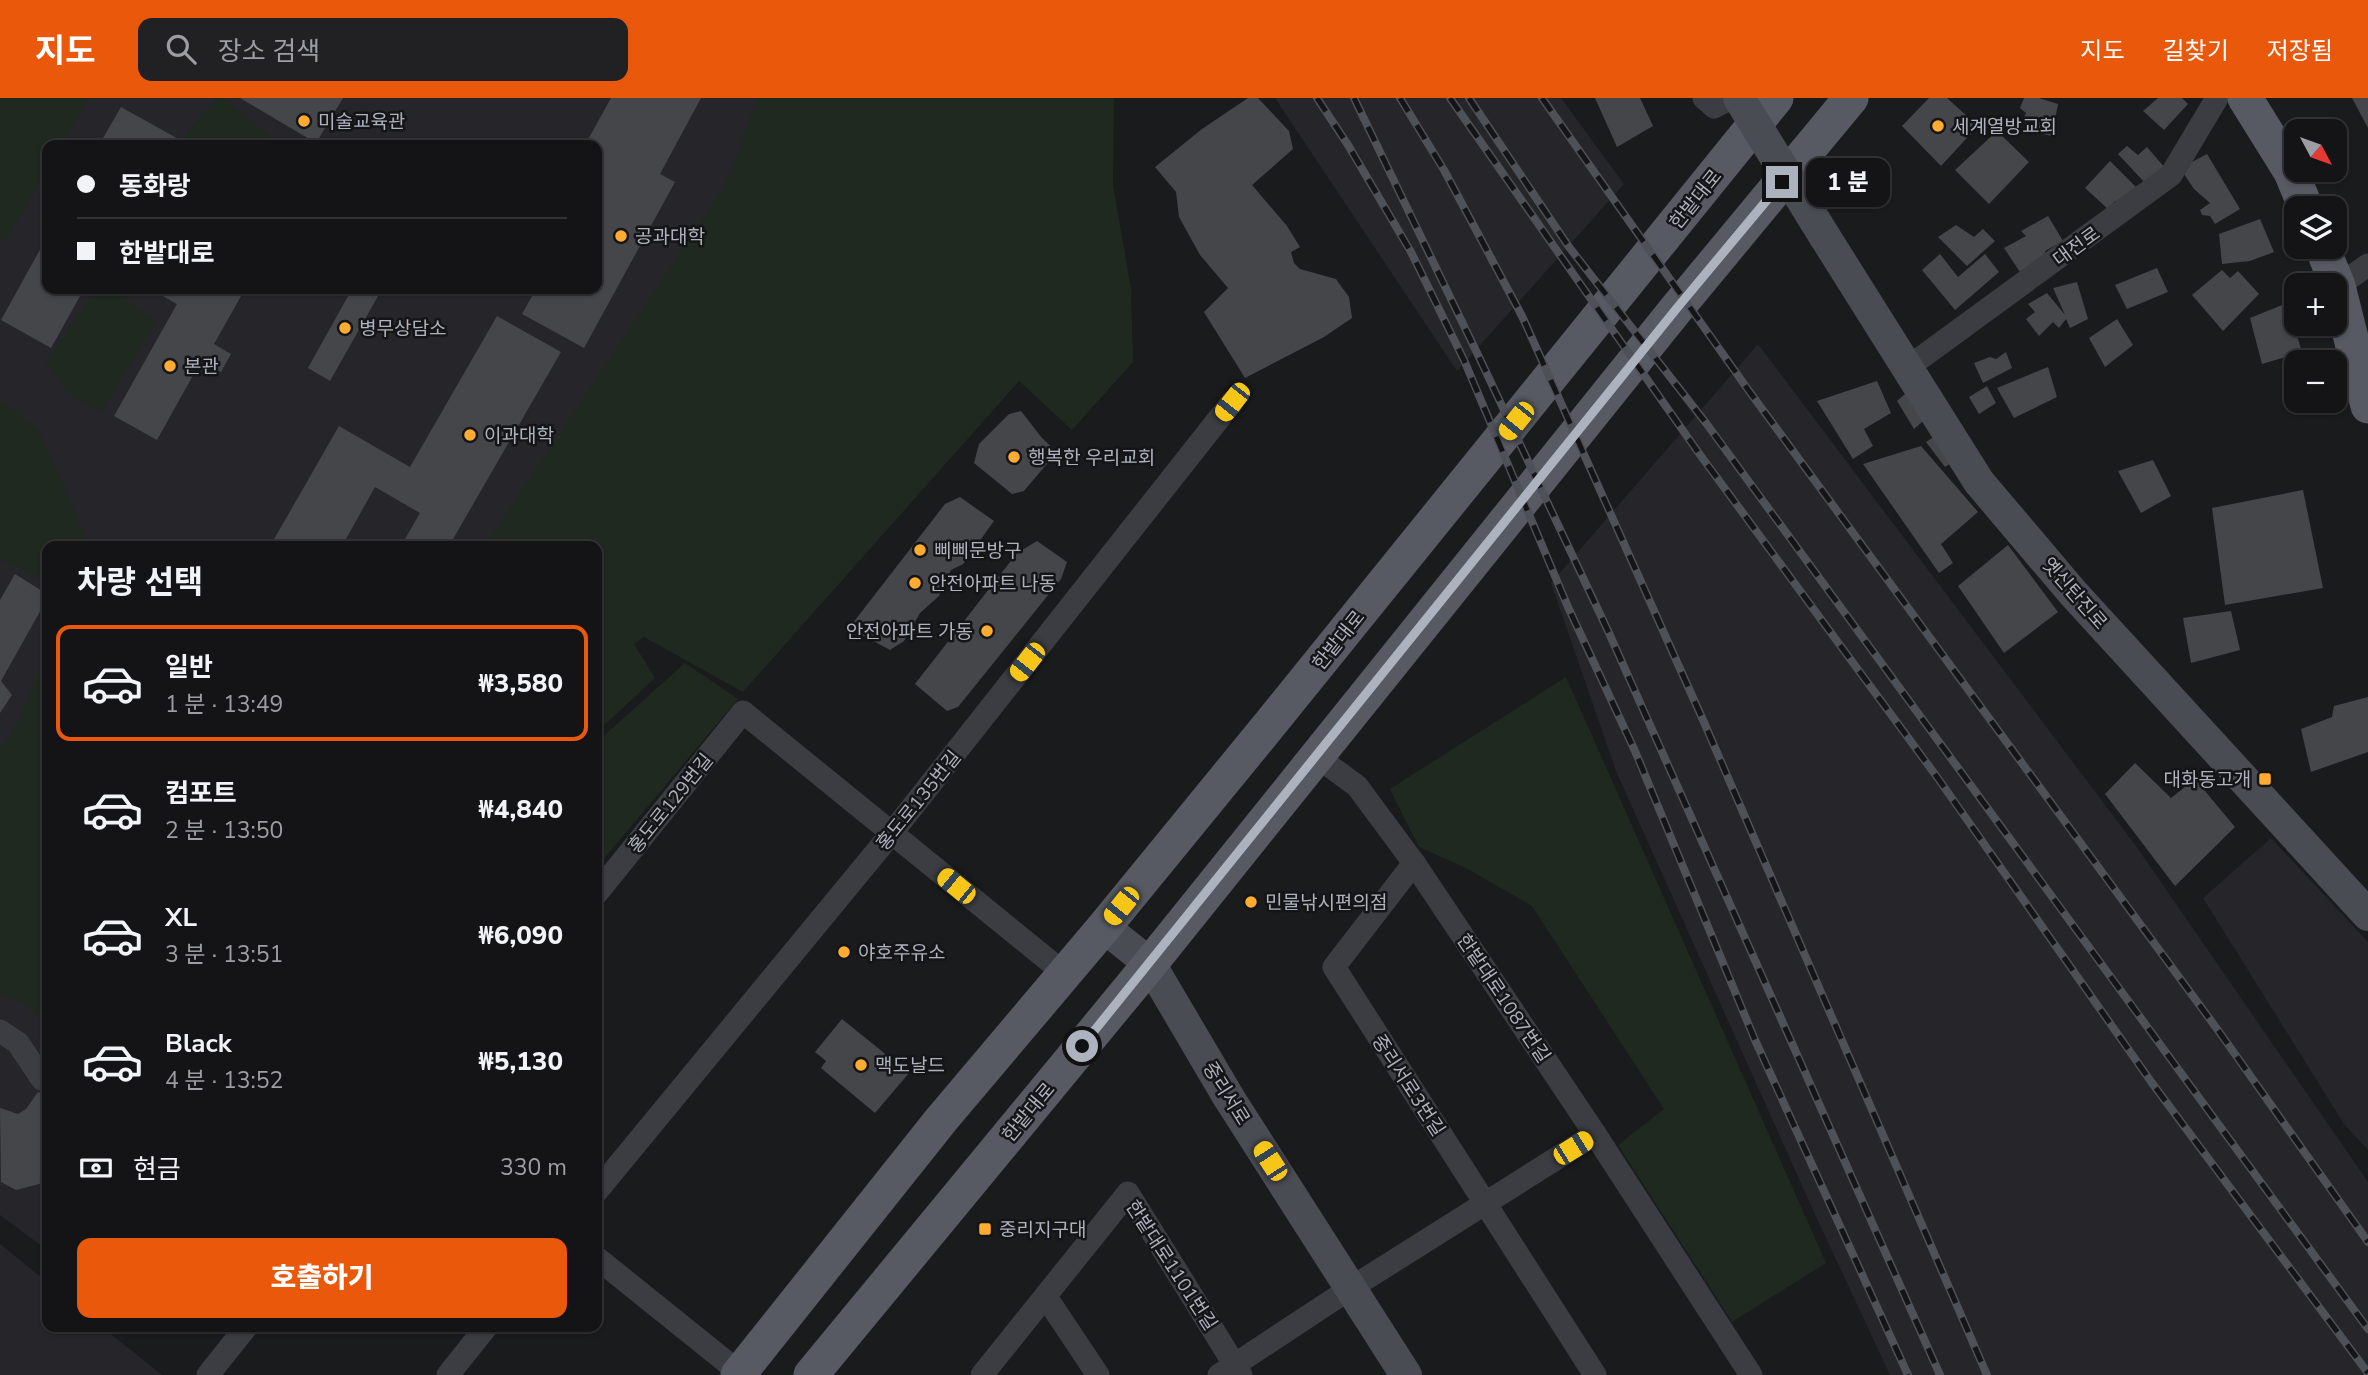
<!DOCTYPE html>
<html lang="ko">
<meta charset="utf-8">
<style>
body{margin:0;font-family:"Nunito Sans","Noto Sans KR",sans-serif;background:#212123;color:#f1f3f6;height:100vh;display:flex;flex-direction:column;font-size:26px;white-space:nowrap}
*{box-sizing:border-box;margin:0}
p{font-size:23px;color:#9d9ea1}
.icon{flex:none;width:38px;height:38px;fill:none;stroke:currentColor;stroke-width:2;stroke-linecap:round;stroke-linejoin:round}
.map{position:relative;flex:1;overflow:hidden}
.side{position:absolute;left:42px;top:443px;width:560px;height:791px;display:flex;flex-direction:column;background:#141416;border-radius:14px;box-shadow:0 2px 5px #0004,0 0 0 2px #333335}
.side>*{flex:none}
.top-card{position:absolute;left:42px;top:42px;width:560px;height:154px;border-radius:14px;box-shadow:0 2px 5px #0004,0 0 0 2px #333335;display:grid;align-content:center;height:154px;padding:0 35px;background:#141416}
.needle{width:46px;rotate:131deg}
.buttons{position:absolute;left:2284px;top:21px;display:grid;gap:14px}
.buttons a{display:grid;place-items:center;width:63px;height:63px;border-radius:14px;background:#141416;box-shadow:0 2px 5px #0004,0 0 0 2px #333335;font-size:35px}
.end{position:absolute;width:32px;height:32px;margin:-16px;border:9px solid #acb2be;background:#111;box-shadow:0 0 0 4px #111}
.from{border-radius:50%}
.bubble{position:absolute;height:49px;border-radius:14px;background:#141416;box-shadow:0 2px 5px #0004,0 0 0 2px #333335;font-size:23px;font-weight:800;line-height:49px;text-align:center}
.car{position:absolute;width:21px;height:42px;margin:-21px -10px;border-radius:9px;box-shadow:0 0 5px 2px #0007;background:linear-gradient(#f5c518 24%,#345 0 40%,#f5c518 0 76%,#345 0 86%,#f5c518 0)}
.top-card b{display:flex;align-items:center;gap:24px;height:66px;font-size:26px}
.top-card b+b{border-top:2px solid #333335}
.top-card i{width:18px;height:18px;background:#f1f3f6}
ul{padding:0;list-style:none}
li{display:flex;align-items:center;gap:21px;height:116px;margin:0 14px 10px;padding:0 21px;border:4px solid transparent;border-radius:14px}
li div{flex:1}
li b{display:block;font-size:26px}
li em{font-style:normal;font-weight:800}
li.selected{border-color:#ea580c}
li>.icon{width:63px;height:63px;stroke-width:1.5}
h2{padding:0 35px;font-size:32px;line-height:84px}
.pay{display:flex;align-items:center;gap:18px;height:77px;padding:0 35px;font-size:26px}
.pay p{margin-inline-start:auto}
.primary-button{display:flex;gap:14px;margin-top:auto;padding:14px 35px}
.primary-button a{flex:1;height:80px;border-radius:14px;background:#ea580c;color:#fff;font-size:28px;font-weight:800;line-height:80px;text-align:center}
header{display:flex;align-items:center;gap:42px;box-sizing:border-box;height:98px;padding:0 35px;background:#ea580c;color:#fff}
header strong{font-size:33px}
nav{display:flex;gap:38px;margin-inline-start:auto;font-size:24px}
.search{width:490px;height:63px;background:#212123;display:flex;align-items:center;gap:18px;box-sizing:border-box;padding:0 24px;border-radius:14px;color:#9d9ea1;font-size:26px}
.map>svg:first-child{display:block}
.built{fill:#26262a;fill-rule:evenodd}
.green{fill:#1f2920}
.building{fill:#44464a}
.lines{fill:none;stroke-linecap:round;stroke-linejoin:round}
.street{stroke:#3b3d43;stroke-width:23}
.secondary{stroke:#494c53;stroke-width:32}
.primary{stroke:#575a62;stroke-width:35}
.rail-casing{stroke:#4e5158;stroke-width:8}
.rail{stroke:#151518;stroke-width:5;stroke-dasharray:16;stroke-linecap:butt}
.secondary-bridge{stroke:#494c53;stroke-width:32}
.route{stroke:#acb2be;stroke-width:9}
.poi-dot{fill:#ffac31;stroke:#151518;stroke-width:2.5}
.labels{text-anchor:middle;stroke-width:5;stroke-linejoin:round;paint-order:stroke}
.poi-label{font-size:19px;fill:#acb2be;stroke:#151518;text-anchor:start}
.street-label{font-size:19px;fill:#acb2be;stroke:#151518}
</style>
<header>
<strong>지도</strong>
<div class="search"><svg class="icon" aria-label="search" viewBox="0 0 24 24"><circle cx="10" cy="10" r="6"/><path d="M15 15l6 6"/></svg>장소 검색</div>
<nav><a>지도</a><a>길찾기</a><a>저장됨</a></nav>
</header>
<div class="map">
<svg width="2368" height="1277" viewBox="0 0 2368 1277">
<rect width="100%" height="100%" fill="#1a1b1d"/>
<g class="built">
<path d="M0,0H1099L1018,278L597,448H47V1152L0,1117ZM47,47H597V191H47Z"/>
<path d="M1275,0H1561L1624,86L1457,273Z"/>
<path d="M1758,246L2136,748L2368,1084V1277H1890L1813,1112L1616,673L1551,485Z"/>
<path d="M2271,740L2368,844V1052L2344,1026L2203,800Z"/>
<path d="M0,1146L47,1184V1228L102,1229L162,1277H0Z"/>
</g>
<g class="green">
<path d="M0,0H89L62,47H47V72L7,140L0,144Z"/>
<path d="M217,0H225L270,39L272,47H177Z"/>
<path d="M758,0H1114L1113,87L1131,191L1133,264L1072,332L1019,283L743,594L644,539L634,546L655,580L597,634V448H485L725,88Z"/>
<path d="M97,191H112L156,224L102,313L73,301L45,264Z"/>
<path d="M0,301L39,333L90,448H47V484L0,461Z"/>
<path d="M47,551V927L19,903L0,895V650L14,633Z"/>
<path d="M685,565L738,601L597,769V644Z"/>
<path d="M1566,579L1826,1165L1732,1224L1618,1047L1664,1011L1532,808L1466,770L1419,749L1390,691Z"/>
</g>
<g class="building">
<path d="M240,0H343L316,45Z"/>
<path d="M611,0H701L660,76L675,84L584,250L522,216L536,191H597V47H585Z"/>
<path d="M1248,0H1258L1289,33L1293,51L1252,87L1287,128L1300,149L1291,154L1294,165L1300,171L1336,181L1349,199L1352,220L1324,239L1245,280L1204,214L1228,190L1200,157L1179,119L1176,94L1155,69L1202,31Z"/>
<path d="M1595,0H1640L1653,28L1617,49Z"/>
<path d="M1929,0H1947L1978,28L1941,68L1902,28Z"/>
<path d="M2024,0H2039L2058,6L2052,38L2033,34L2034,25H2021L2026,15L2020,10Z"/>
<path d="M2158,0H2182L2188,6L2164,32L2143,13Z"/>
<path d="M2352,0H2368V30Z"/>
<path d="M121,9L182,43L179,47H99Z"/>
<path d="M1997,33L2029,64L1989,106L1955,72Z"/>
<path d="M2127,48L2138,57L2147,49L2165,70L2147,87L2118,56Z"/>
<path d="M2207,56L2240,111L2215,126L2210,118L2202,117L2200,112L2210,105L2194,91L2184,76L2186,67Z"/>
<path d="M2110,63L2137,90L2121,106L2115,103L2108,111L2085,90Z"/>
<path d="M2048,118L2063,143L2045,153L2047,159L2020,174L2004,150L2026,138L2021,133Z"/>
<path d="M2260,121L2274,154L2250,163L2222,166L2219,136Z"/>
<path d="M1956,127L1974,139L1983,131L1995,143L1967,168L1938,139Z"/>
<path d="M47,139V191H84L51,250L1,222Z"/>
<path d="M1940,156L1958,179L1985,156L1999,174L1955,212L1922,172Z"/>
<path d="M2157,170L2168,194L2127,211L2115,187Z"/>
<path d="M2222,172L2230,180L2238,173L2259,196L2223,233L2192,197Z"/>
<path d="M2077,184L2088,221L2070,230L2066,221L2059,230L2053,224L2039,238L2026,221L2035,214L2028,206L2047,195L2065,217L2053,190Z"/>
<path d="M150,191H245L214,246L231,256L221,274L201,263L157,342L114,318L177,206Z"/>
<path d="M352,191H382L330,283L308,270Z"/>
<path d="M2287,205L2302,254L2262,266L2250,220Z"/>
<path d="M497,218L561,254L449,448H401L420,415L375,389L342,448H282L273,443L339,328L410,369Z"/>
<path d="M2117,221L2133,247L2105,269L2089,240Z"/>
<path d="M2006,254L2012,270L1983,285L1974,265L1990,259L1996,261Z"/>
<path d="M2048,269L2057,299L2014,320L1997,290Z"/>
<path d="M1877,283L1891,315L1864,331L1873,348L1853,361L1817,303Z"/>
<path d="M1987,288L1996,305L1979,316L1969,299Z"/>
<path d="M1913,289L1930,317L1914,331L1897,303Z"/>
<path d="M1021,313L1042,340L1057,354L1024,393L1012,396L974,365L979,346L1009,316Z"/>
<path d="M1941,334L1959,360L1945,369L1926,344Z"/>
<path d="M1921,348L1978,414L1941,446L1953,465L1939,475L1863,366Z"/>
<path d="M2153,362L2171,398L2141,415L2118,373Z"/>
<path d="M2303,392L2323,490L2225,507L2212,410Z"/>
<path d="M960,399L994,423L963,466L951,472L939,498L920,515L904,543L890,552L849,530L945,406Z"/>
<path d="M1037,443L1067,464L1061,481L958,609L947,613L915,586L1017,455Z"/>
<path d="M2008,447L2058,514L2004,555L1958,488Z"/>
<path d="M15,476L47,496V501L1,583L12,597L0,615V502Z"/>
<path d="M2231,513L2240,552L2191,565L2183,520Z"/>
<path d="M2368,599V654L2311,674L2301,631L2332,619L2334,608Z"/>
<path d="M2135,665L2171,700L2195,681L2235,729L2175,788L2105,696Z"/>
<path d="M842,921L909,975L875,1015L821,970L826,963L815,954Z"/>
<path d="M38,994L47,997V1084L16,1092L1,1084L0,1010L18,1016L26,1011Z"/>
</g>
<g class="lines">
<g class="street">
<path d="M1704,0L1714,9L1732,0"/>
<path d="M2338,188L2368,167"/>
<path d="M1907,270L2171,77L2217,0"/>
<path d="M1316,658L1357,688L1414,765L1595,1036L1751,1277"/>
<path d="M1414,765L1334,869L1595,1277"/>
<path d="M597,795L743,614L1064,875"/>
<path d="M0,933L18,945L42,981"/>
<path d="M597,1093L891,736L1232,304"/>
<path d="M597,1160L740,1275"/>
<path d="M1046,1199L1098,1277"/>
<path d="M208,1277L247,1228"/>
<path d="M448,1277L487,1228"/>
<path d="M982,1277L1128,1095L1241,1277"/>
<path d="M1219,1277L1351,1190L1595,1036"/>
</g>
<g class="secondary">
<path d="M1825,139L1979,384L2073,495L2368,817"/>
<path d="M1104,829L1150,866L1229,1000L1406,1277"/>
</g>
<g class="primary">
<path d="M2245,0L2291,74L2306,110"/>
<path d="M2322,149L2338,188L2368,308"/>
<path d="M738,1277L941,1022L1104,829L1270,626L1776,0"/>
<path d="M811,1277L1150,866L1677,210L1851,0"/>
</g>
<g class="rail-casing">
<g id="rail">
<path d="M1317,0L1348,47L1411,154L1464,262L1568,509L1635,653L1755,942L1908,1277"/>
<path d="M1354,0L1479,259L1609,535L1940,1277"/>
<path d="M1400,0L1444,72L1522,218L1703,622L1987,1277"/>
<path d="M1450,0L1698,354L1937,679L2152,985L2368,1275"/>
<path d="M1469,0L1569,149L1706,325L2368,1231"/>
<path d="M1542,0L1749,293L2220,935L2368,1144"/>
</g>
</g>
<use href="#rail" class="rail"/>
<path class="secondary-bridge" d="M1739,0L1825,139"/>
</g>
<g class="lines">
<path class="route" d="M1082,948L1677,210L1782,84"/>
</g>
<g class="poi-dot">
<circle cx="304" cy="23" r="7"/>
<circle cx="1938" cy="28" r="7"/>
<circle cx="621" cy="138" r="7"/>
<circle cx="345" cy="230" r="7"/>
<circle cx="170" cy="268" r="7"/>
<circle cx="470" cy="337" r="7"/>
<circle cx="1014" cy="359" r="7"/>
<circle cx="920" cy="452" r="7"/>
<circle cx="915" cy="485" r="7"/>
<circle cx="987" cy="533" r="7"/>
<rect x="2258" y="674" width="14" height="14" rx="3.5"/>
<circle cx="1251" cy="804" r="7"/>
<circle cx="844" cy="854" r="7"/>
<circle cx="861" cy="967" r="7"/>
<rect x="978" y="1124" width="14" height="14" rx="3.5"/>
</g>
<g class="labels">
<g class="poi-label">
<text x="318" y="30">미술교육관</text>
<text x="1952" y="35">세계열방교회</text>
<text x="635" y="145">공과대학</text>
<text x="359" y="237">병무상담소</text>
<text x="184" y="275">본관</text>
<text x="484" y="344">이과대학</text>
<text x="1028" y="366">행복한 우리교회</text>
<text x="934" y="459">삐삐문방구</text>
<text x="929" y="492">안전아파트 나동</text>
<text x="973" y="540" text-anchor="end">안전아파트 가동</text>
<text x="2251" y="688" text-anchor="end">대화동고개</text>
<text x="1265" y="811">민물낚시편의점</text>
<text x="858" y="861">야호주유소</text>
<text x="875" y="974">맥도날드</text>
<text x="999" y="1138">중리지구대</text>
</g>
<g class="street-label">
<text transform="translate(1695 101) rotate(-51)" y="7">한밭대로</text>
<text transform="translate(2076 148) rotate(-36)" y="7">대전로</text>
<text transform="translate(2075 495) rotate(49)" y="7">옛신탄진로</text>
<text transform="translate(1338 542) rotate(-51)" y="7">한밭대로</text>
<text transform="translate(918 702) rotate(-51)" y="7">홍도로135번길</text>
<text transform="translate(670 705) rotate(-51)" y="7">홍도로129번길</text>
<text transform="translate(1504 900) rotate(56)" y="7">한밭대로1087번길</text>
<text transform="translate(1409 987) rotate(57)" y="7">중리서로3번길</text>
<text transform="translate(1227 995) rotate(58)" y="7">중리서로</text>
<text transform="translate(1028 1014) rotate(-50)" y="7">한밭대로</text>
<text transform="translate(1172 1167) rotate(57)" y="7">한밭대로1101번길</text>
</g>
</g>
</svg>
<div class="buttons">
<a><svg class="needle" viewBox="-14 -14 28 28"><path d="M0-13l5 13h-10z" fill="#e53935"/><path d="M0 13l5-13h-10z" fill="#9d9ea1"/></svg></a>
<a><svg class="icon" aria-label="layers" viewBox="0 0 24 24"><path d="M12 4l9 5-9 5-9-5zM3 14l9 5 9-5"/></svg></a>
<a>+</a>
<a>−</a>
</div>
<i class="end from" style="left:1082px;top:948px"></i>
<i class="end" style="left:1782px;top:84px"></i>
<div class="bubble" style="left:1806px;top:60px;width:84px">1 분</div>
<i class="car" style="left:1232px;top:304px;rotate:218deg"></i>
<i class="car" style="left:1516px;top:323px;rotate:219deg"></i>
<i class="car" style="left:1027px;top:564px;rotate:218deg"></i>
<i class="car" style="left:956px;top:788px;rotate:309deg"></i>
<i class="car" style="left:1121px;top:808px;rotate:219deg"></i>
<i class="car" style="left:1573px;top:1050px;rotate:58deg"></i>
<i class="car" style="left:1270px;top:1063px;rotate:327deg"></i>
<div class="top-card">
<b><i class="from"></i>동화랑</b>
<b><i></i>한밭대로</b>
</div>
<section class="side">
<h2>차량 선택</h2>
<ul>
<li class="selected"><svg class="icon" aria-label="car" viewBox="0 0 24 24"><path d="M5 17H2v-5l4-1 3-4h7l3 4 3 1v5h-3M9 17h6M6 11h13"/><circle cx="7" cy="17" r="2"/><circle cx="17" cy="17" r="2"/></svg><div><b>일반</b><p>1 분 · 13:49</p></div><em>₩3,580</em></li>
<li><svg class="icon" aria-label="car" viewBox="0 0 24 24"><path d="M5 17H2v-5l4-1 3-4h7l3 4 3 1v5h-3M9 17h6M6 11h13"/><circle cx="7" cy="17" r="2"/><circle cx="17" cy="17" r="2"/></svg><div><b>컴포트</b><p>2 분 · 13:50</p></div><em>₩4,840</em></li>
<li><svg class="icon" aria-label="car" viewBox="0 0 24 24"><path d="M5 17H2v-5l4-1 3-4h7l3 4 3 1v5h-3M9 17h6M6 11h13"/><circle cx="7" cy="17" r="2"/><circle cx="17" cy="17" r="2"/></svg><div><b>XL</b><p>3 분 · 13:51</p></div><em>₩6,090</em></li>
<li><svg class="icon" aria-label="car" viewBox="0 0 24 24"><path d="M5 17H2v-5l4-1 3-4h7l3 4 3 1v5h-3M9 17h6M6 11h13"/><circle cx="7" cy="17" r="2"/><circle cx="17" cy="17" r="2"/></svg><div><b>Black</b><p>4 분 · 13:52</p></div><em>₩5,130</em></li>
</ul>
<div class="pay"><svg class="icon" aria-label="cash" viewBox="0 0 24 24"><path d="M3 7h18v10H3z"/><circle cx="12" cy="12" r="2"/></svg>현금<p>330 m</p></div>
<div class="primary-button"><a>호출하기</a></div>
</section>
</div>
